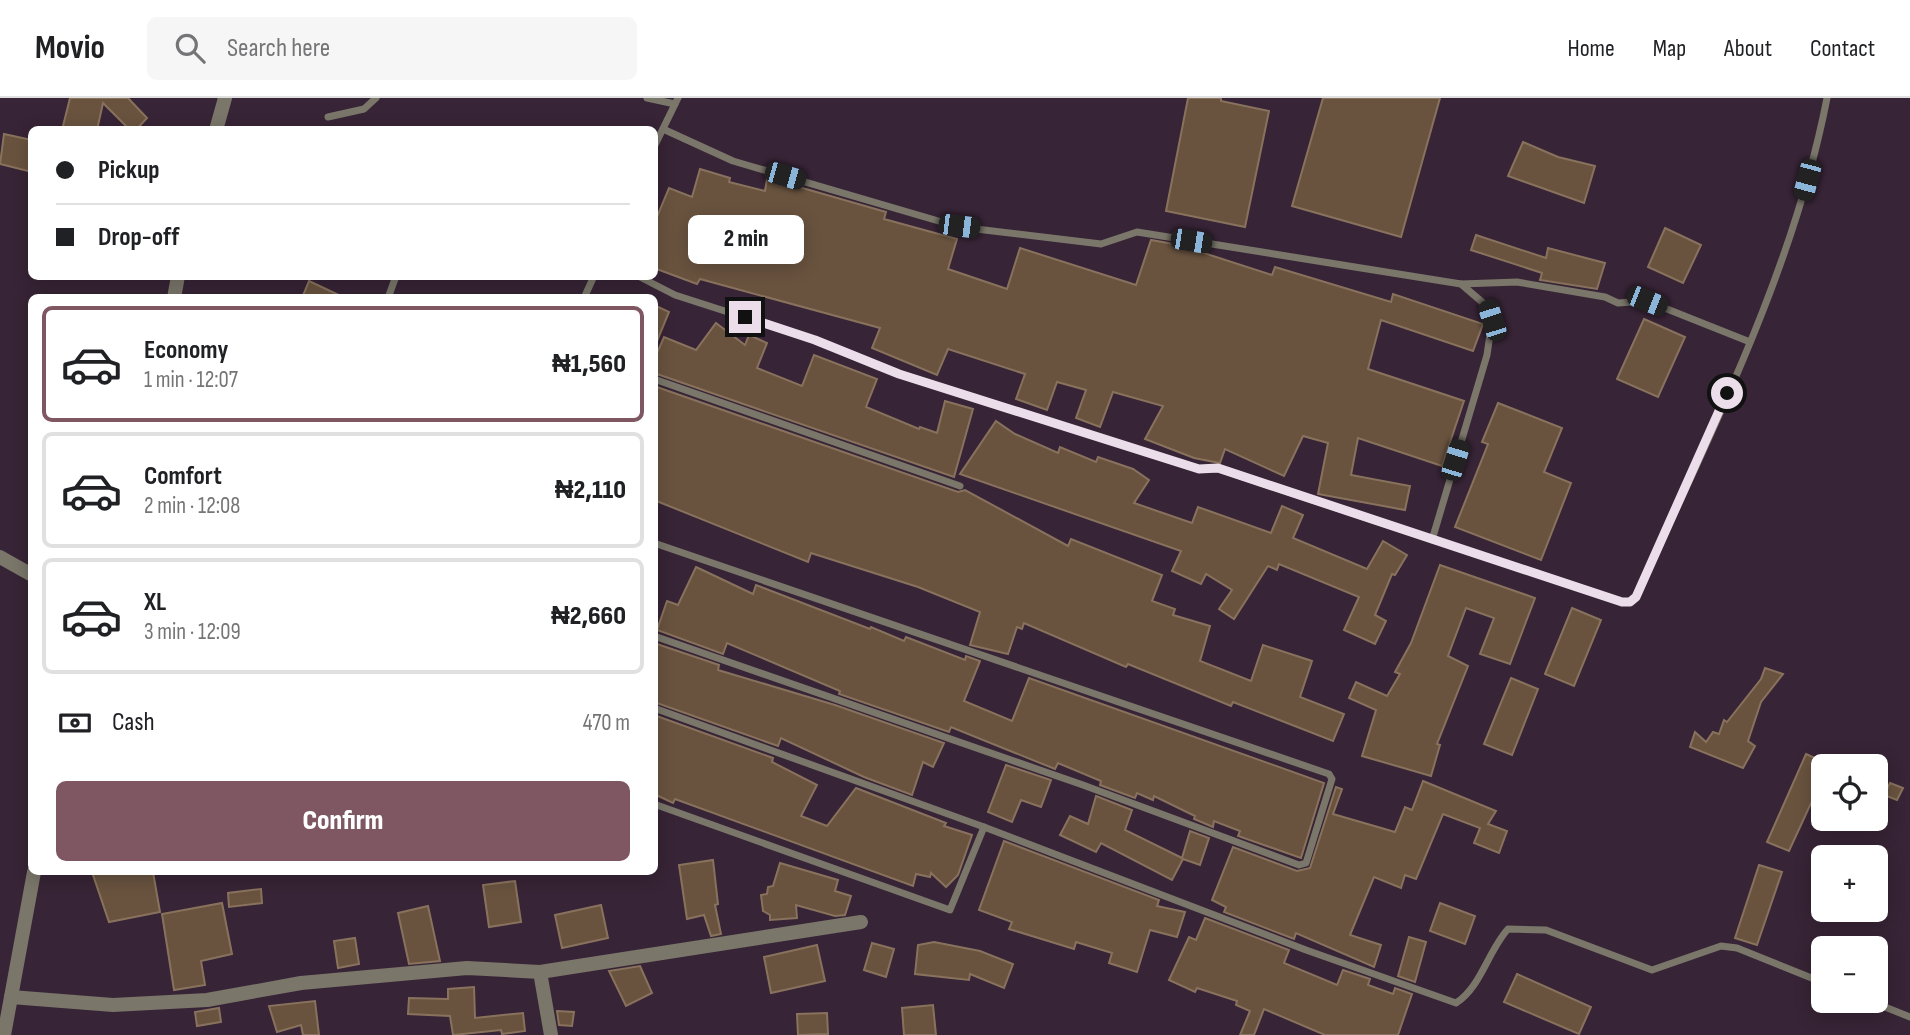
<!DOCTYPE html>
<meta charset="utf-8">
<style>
body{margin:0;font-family:"Sofia Sans Condensed",sans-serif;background:#f6f6f6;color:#202124;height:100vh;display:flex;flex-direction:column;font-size:26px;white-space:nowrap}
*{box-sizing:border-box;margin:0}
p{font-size:23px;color:#757577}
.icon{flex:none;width:38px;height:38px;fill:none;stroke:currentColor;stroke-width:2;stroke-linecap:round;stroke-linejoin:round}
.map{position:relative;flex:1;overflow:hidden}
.side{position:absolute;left:28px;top:196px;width:630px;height:581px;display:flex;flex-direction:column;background:#fff;border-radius:10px;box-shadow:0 4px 18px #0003}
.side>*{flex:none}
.guide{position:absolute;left:28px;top:28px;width:630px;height:154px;border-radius:10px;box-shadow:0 4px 18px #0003;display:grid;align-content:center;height:154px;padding:0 28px;background:#fff}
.controls{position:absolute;left:1811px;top:656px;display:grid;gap:14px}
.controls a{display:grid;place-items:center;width:77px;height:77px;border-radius:10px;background:#fff;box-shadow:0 4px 18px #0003;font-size:35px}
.end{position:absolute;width:32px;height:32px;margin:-16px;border:9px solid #ebdeea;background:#111;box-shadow:0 0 0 4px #111}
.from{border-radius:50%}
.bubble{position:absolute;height:49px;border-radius:10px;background:#fff;box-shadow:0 4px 18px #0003;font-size:23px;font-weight:800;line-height:49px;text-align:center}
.car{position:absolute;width:21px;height:42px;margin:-21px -10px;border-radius:9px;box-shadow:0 0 5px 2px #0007;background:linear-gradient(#222 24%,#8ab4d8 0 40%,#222 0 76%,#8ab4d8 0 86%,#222 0)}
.guide b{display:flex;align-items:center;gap:24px;height:66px;font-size:26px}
.guide b+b{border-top:2px solid #e0e0e0}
.guide i{width:18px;height:18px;background:#202124}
ul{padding:12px 0 0;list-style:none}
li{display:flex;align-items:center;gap:21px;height:116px;margin:0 14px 10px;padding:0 14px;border:4px solid #e0e0e0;border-radius:10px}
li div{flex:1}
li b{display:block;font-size:26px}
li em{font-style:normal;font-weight:800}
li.current{border-color:#7e5763}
li>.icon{width:63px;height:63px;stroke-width:1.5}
.pay{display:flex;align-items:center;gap:18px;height:77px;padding:0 28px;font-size:26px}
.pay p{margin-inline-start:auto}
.button{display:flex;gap:14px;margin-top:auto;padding:14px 28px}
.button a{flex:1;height:80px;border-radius:10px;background:#7e5763;color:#fff;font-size:28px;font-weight:800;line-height:80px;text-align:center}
header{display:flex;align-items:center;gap:42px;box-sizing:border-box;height:98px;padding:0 35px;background:#fff;border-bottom:2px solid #e0e0e0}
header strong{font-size:33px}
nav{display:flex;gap:38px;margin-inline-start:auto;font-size:24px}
.search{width:490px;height:63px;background:#f6f6f6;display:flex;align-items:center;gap:18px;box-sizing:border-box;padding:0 24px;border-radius:10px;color:#757577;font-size:26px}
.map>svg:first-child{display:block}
.building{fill:#69533f;stroke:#89725d;stroke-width:2}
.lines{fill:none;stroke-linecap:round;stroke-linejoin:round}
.service{stroke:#7a766a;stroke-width:7}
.minor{stroke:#7a766a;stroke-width:14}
.route{stroke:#ebdeea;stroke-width:9}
</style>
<header>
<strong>Movio</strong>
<div class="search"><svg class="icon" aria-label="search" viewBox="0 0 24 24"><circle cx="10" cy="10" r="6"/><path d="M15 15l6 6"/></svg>Search here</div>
<nav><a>Home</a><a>Map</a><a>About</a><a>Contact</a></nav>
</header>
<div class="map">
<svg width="1910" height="937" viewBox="0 0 1910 937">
<rect width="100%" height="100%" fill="#372436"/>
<g class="building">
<path d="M70,0H128L147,20L136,32H130L103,5L97,32H62Z"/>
<path d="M1188,0H1221V3L1269,13L1245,129L1166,113Z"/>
<path d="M1323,0H1440L1401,139L1292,108Z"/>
<path d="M4,36L32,42V74L0,66Z"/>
<path d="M1523,44L1558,59L1595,68L1584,105L1508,78Z"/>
<path d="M700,71L730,80L729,84L765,93L767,81L792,87L886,114L884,121L957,141L948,171L1007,191L1020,150L1136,187L1151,142L1179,147L1272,177L1275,169L1391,204L1393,196L1483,226L1473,253L1381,222L1368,271L1464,303L1442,368L1358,340L1351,377L1410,388L1405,412L1318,396L1328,345L1303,338L1284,378L1225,351L1220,365L1194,360L1145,341L1163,308L1113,294L1100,329L1076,320L1086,292L1057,284L1047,312L1016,301L1025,276L948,251L937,277L872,250L880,230L700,181L697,186L654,170V126L669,90L692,99Z"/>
<path d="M1665,130L1701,147L1683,185L1648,169Z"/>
<path d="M1476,137L1546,160L1548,150L1605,165L1597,191L1540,182L1542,175L1471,152Z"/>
<path d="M309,183L345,200H302Z"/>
<path d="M654,207L669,214L655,248H654Z"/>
<path d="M1644,221L1685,239L1658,299L1617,281Z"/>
<path d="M716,225L745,247L749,237L767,245L757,270L802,288L814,257L877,281L866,309L919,331L920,329L937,335L945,303L973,311L954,379L654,275V262L664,239L696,252Z"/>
<path d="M654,288L958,394L965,392L1068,448L1071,441L1162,477L1152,503L1175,511L1173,517L1210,528L1200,563L1251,583L1263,547L1312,563L1300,599L1344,616L1333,643L1233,604L1231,608L1128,566L1126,569L1024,525L1022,531L1017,529L1008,556L970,547L980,514L918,489L811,455L808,464L654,402Z"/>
<path d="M1498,305L1562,330L1544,374L1571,385L1541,462L1455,429L1488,346L1482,344Z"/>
<path d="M996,323L1015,336L1058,355L1060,349L1096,364L1098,359L1133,371L1149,382L1134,405L1192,425L1198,409L1271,435L1282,408L1303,417L1293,440L1367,471L1383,443L1407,457L1395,477L1392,476L1375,517L1386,523L1375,546L1344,532L1359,499L1279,466L1277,472L1268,468L1234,521L1219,511L1232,492L1206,476L1201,486L1172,473L1181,453L960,376Z"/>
<path d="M1440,467L1535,500L1510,566L1480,556L1494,520L1466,510L1448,558L1468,568L1437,646L1440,647L1431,678L1362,658L1376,612L1349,600L1356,584L1387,598L1400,576L1395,574L1411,545Z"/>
<path d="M696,469L753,496L756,487L870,531L871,529L904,543L906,539L965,562L966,558L980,563L964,603L1012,623L1029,580L1324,685L1301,760L1238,738L1240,733L1214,723L1213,729L1194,721L1195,718L1154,698L1153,702L1137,695L1135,700L1100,687L1101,683L1058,665L1055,671L951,629L949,634L839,596L840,593L727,545L723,556L657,532L667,503L678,507Z"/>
<path d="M1572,510L1601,522L1574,588L1545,576Z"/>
<path d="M654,545L719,567L718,572L835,607L944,645L933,669L923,664L912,697L864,679L781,640L778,648L654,604Z"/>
<path d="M1765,570L1783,576L1761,604L1748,643L1755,648L1743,670L1690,649L1695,634L1706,644L1713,634L1719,636L1724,622L1727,624L1761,581Z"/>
<path d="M1511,580L1538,591L1512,657L1484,646Z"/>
<path d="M654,617L773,660L772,664L817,687L801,718L827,728L856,690L946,725L944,728L972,737L958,777L946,789L931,775L930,779L916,776L913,788L675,701L673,705L654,696Z"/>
<path d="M1806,656L1828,666L1824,668V677L1789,753L1767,744Z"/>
<path d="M1006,667L1051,682L1041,709L1021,702L1012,724L988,714Z"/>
<path d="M1423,683L1496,713L1488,726L1507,733L1499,755L1474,745L1480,730L1443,716L1416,781L1405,777L1401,790L1374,779L1350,837L1381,847L1374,869L1296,835L1294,841L1224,814L1226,809L1212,802L1233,749L1297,773L1310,770L1336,689L1342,691L1333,716L1395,734L1405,709L1412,712Z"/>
<path d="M1890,685L1903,690L1897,702L1884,697Z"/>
<path d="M1096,698L1132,712L1125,732L1182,760L1190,733L1209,740L1200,767L1183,761L1172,782L1101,745L1096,754L1060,737L1070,718L1088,726Z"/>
<path d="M1004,743L1159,802L1157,808L1185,814L1177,839L1150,832L1137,874L1109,865L1112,855L1076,844L1074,851L1009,831L1012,824L979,812Z"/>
<path d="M713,762L718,806L715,807L721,836L711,838L704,817L687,821L679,767Z"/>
<path d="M780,765L838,782L835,793L851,798L845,817L835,818L796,807L797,820L770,822V817L763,813L761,797L767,796L768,789L773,788Z"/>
<path d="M1759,767L1782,774L1757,847L1735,840Z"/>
<path d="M92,774H153L160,814L109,824Z"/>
<path d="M515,783L521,824L489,829L483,787Z"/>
<path d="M261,791L262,805L229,809L228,795Z"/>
<path d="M222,805L232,856L201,863L205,887L174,892L162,816Z"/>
<path d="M1440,805L1475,818L1465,846L1430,833Z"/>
<path d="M601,807L608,840L562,850L555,817Z"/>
<path d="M428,808L440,863L409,866L398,815Z"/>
<path d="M1205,820L1289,852L1284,865L1337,887L1343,872L1370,881L1368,887L1393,896L1395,890L1412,896L1398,937H1325L1264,911L1254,937H1240L1250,913L1236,907L1237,903L1197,890L1195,894L1169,882L1189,839L1196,842Z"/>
<path d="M1409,839L1426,844L1415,884L1398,878Z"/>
<path d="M355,840L359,866L338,870L334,843Z"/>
<path d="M934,844L980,853L1013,866L1004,890L970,876L969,882L915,876L918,847Z"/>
<path d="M872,845L894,851L886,879L864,872Z"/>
<path d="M817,847L825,883L771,895L764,859Z"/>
<path d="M640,868L652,895L626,908L609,873Z"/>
<path d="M1517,876L1591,909L1579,936L1504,904Z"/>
<path d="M474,889L475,920L523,915L525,933L502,936L501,932L453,937L450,918L408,916L409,900L448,901V891Z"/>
<path d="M315,903L319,937H303L301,927L277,934L269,908Z"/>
<path d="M933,907L936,937H904L902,910Z"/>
<path d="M219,910L221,924L197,928L195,914Z"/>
<path d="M557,913L574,914L572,928L559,927Z"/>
<path d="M827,915L828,936L798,937L797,916Z"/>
</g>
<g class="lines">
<g class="service">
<path d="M647,0L675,6"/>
<path d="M328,19L364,11L376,0"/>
<path d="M663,31L733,63L959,129L1101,146L1137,134L1461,186L1488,209L1492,222L1487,257L1432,442"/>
<path d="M654,49L678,0"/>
<path d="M638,178L675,197L815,242L879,269L1199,371H1218L1622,504H1630L1636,499C1709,337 1793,175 1827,0"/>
<path d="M1461,186L1517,184L1605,199L1618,205L1647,203L1750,244"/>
<path d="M388,200L396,178"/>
<path d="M584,200L594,178"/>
<path d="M654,281L960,388"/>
<path d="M654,445L1329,676L1332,681L1306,765L1299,767L1083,687L654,538"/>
<path d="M654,610L984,729L1306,852L1456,905C1481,889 1488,853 1508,831L1546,832L1652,872L1721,848L1737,850L1824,885"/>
<path d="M654,706L950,812L984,729"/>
<path d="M1870,903L1910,919"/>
</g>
<g class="minor">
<path d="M216,32L225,0"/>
<path d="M174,200L178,178"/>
<path d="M0,459L32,477"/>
<path d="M540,874L861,824"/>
<path d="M11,899L113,907L207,902L301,885L467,870L540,874L551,937"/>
<path d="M4,937L34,774"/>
</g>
</g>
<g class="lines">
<path class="route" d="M745,219L815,242L899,276L1199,371L1218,370L1622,504H1630L1636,499L1727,295"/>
</g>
</svg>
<div class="controls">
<a><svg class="icon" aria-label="locate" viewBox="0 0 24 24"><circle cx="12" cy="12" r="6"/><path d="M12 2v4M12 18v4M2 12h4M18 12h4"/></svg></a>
<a>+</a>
<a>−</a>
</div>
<i class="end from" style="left:1727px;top:295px"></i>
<i class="end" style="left:745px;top:219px"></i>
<div class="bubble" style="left:688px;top:117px;width:116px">2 min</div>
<i class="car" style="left:785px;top:78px;rotate:106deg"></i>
<i class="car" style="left:1807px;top:82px;rotate:195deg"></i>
<i class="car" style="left:959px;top:128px;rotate:97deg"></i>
<i class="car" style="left:1191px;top:143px;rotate:99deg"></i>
<i class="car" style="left:1647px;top:203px;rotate:112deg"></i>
<i class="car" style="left:1492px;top:222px;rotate:342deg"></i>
<i class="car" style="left:1455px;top:362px;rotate:17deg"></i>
<div class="guide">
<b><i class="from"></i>Pickup</b>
<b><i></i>Drop-off</b>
</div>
<section class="side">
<ul>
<li class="current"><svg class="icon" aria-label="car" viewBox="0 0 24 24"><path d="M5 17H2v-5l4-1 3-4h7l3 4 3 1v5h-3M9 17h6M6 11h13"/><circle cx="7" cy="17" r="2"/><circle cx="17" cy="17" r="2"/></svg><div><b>Economy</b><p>1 min · 12:07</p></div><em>₦1,560</em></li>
<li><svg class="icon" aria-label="car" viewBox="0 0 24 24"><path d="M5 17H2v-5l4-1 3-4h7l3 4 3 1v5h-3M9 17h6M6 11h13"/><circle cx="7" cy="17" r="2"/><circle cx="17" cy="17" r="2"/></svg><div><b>Comfort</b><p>2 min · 12:08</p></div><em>₦2,110</em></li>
<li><svg class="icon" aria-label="car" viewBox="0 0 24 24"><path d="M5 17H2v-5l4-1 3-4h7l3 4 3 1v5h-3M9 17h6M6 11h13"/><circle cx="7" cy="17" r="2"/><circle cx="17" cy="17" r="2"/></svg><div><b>XL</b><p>3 min · 12:09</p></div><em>₦2,660</em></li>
</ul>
<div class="pay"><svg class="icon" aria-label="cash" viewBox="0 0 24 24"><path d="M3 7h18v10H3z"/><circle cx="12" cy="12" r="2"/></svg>Cash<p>470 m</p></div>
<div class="button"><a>Confirm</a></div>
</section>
</div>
